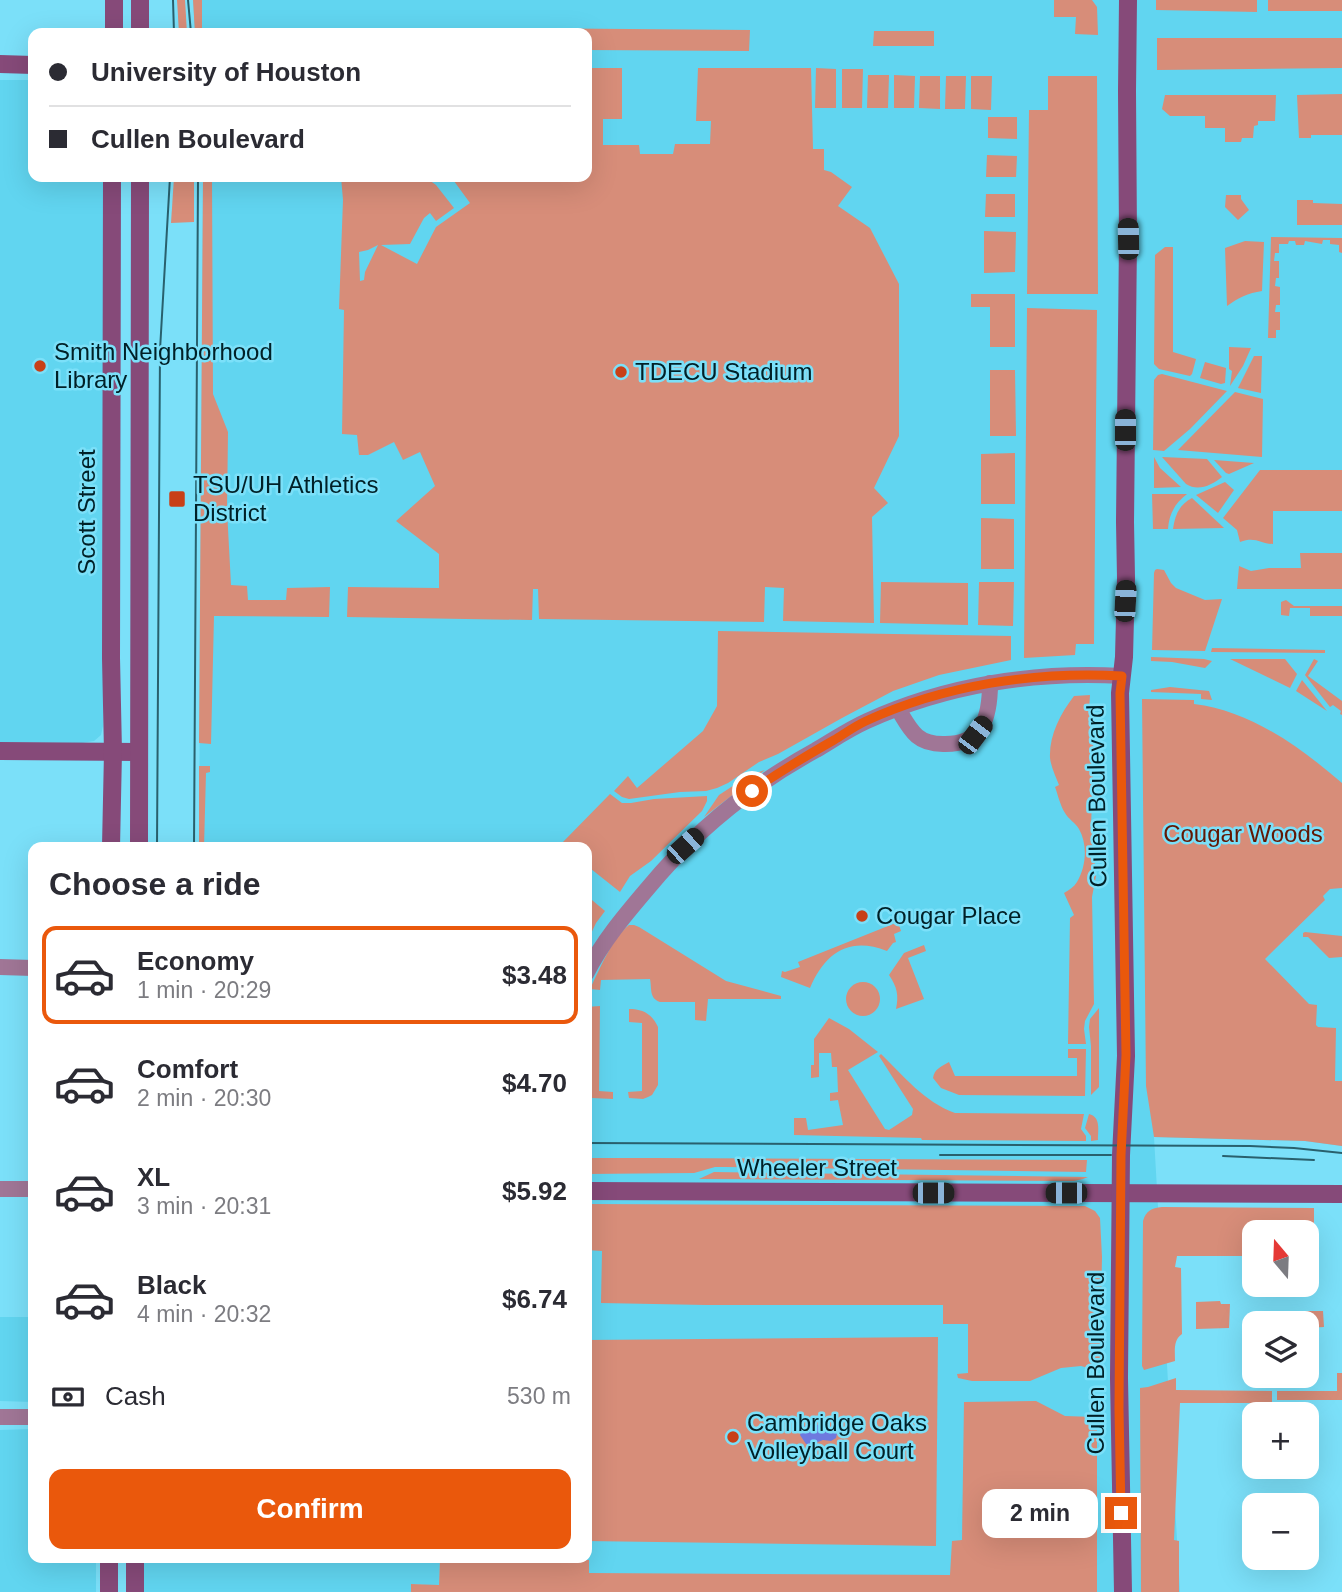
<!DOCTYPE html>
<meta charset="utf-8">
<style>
body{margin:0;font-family:Helvetica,sans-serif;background:#f2f2f3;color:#2b2b33;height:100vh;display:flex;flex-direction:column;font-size:26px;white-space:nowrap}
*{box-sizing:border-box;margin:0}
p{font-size:23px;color:#7c7c81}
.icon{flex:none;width:38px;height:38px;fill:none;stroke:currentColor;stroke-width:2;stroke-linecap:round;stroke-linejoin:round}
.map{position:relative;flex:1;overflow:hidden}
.side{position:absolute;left:28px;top:842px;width:564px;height:721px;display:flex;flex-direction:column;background:#fff;border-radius:14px;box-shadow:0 7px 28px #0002}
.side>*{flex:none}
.banner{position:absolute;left:28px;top:28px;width:564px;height:154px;border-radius:14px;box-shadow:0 7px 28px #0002;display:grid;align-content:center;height:154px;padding:0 21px;background:#fff}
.needle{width:46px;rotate:341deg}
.buttons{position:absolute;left:1242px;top:1220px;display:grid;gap:14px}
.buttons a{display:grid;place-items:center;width:77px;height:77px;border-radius:14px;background:#fff;box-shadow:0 7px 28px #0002;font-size:35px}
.end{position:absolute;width:32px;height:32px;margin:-16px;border:9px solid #ea580c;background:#fff;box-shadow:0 0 0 4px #fff}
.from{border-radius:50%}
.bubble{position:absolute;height:49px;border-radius:14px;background:#fff;box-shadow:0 7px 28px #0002;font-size:23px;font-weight:800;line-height:49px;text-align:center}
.car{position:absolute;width:21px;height:42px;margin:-21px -10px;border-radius:9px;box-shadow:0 0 5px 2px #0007;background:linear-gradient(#222 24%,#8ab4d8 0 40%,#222 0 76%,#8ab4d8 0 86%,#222 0)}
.banner b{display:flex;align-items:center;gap:24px;height:66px;font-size:26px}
.banner b+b{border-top:2px solid #e1e1e2}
.banner i{width:18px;height:18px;background:#2b2b33}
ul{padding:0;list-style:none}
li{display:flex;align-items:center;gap:21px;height:98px;margin:0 14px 10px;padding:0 7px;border:4px solid transparent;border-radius:14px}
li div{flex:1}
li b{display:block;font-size:26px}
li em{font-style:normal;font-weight:800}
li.current{border-color:#ea580c}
li>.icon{width:63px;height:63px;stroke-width:1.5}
h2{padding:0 21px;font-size:32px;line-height:84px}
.pay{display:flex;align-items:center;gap:18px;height:77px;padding:0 21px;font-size:26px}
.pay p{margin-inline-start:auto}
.primary-button{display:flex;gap:14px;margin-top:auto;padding:14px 21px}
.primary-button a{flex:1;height:80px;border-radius:14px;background:#ea580c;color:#fff;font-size:28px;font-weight:800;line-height:80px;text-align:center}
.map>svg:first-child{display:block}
.built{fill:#61d5f0}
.green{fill:#d78d79;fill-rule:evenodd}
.water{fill:#6e7adf}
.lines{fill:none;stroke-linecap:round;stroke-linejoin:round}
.street{stroke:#a07696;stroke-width:16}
.secondary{stroke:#864a79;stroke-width:18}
.tram{stroke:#29606d;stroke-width:2}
.route{stroke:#ea580c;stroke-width:9}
.poi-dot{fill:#c84017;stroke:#7be0f9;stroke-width:2.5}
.labels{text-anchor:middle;stroke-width:5;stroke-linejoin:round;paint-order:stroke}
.poi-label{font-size:24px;fill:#002027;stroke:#7be0f9;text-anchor:start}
.street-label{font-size:24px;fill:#002027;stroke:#7be0f9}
.park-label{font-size:24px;fill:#621804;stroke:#7be0f9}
</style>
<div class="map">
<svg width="1342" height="1592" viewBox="0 0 1342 1592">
<rect width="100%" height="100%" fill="#7be0f9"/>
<g class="built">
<path d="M193,0H1342V1146L1305,1141L1154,1137L1180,1592H949L444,1580V1558H586V847H199L203,177H586V33H195Z"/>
<path d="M0,80H33V177H106L103,726L101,735L94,741L82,743L0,742Z"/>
<path d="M0,1317H33V1402L0,1401Z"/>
<path d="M33,1429V1558H96V1592H0V1430Z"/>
<path d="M142,1558H440L439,1586L412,1584L411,1592H141Z"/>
</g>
<g class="green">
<path d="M177,0H185L187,33H179Z"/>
<path d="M193,0H202V33H195Z"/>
<path d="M1054,0H1092L1097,7L1098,35L1075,34L1076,17H1054Z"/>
<path d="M1156,0H1257V12L1156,10Z"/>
<rect x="1268" y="0" width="74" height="11"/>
<path d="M493,28L750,30L749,51L586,50V33H493Z"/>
<path d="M874,31H934V46H873Z"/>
<path d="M1157,38H1342V68L1157,70Z"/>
<path d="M586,68H622V119H603V145H639L640,154H673L675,144H710L711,121H696L698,68H811L813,149H824V170L831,172L852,187L838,206L870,228L899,284V436L874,488L888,503L872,517L874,623L783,621L784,588L765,587L764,622L539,619L538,589H533L532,620L347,617L348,587L439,588V554L396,521L435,486L420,452L403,460L394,442L368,455H359L357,435L342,434L344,310L339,309L343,200L341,177H425L436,185L454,208L436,221L430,213L424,218L410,244L381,245L417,264L436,227L470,203L451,177H586ZM378,245L365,272L364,280L360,281L359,252L368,250Z"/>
<path d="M816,68L836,69V108H815Z"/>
<path d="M842,69H863L862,108H842Z"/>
<path d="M868,75H889L888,108H867Z"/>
<path d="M894,75L915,76L914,108H894Z"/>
<path d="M920,76H940V109L919,108Z"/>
<path d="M946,76H966L965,109H945Z"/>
<path d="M971,76H992L991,110L971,109Z"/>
<path d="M1048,76H1097L1098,294H1027L1029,110H1048Z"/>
<path d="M1342,94V135H1311V138H1299L1297,95Z"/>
<path d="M1165,95H1276L1275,121H1258V125L1254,126L1253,138H1242L1241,142H1225V128H1205V116H1170L1162,109Z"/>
<path d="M988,117H1017V139L988,138Z"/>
<path d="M987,155L1017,156L1016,177H986Z"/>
<path d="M174,177H194V222L171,223Z"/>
<path d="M203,177H212L213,394L228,432L227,510L231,585L247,586L248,600H286L287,588L330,587L329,617L214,616L211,744L199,743Z"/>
<path d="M986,194H1015V217H985Z"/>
<path d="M1226,195H1241V199L1249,210L1238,220L1225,207Z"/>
<path d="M1297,200H1313V203L1342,204V225H1297Z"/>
<path d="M984,231L1016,232L1015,272L984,273Z"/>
<path d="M1271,237L1342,238V253L1339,252V245L1330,244V240H1323L1322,244L1305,241L1304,245H1296L1295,241H1289L1288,244H1279V253H1275L1274,261H1279V278H1276L1275,286L1280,287V305H1276L1275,312H1280V330H1276V338H1268Z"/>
<path d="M1245,241L1264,242L1262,291C1248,293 1238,298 1227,306L1225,248Z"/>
<path d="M1165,247H1173V352L1196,359L1192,374L1190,376L1159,369L1154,364L1155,255Z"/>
<path d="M971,294H1015V347H990V307H971Z"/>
<path d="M1027,308L1097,310L1094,644H1076L1075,655L1024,658Z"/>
<path d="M1229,347L1251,348L1243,366L1230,386L1232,371L1229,369Z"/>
<path d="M1254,356H1262L1261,393L1238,388Z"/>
<path d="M1205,362L1226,368L1225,383L1221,384L1200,378Z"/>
<path d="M990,370H1015L1016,436H990Z"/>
<path d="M1162,374L1227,391L1190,429L1164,451L1153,450L1154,380L1158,375Z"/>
<path d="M1235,392L1263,399L1262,457L1178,450Z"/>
<path d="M1015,453V504H981V454Z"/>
<path d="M1154,457L1160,468L1181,487L1154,488Z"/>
<path d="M1162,457L1207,459L1222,477C1212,485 1198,492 1186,484Z"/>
<path d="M1214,460L1254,463L1229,474L1226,473Z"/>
<path d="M1260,470H1342V511H1273V544C1260,544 1256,536 1240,542L1237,530L1223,518Z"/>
<path d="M1225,482L1234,490L1218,513L1196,495Z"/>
<path d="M1152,494H1187C1175,503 1169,514 1168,529H1153Z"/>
<path d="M1192,498L1224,528L1173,529C1175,515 1179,505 1192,498Z"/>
<path d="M981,518L1014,519V569H981Z"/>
<path d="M1300,553H1342V589H1237L1239,566L1251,571L1269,568H1301Z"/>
<path d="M1157,569L1164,570L1171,583L1176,588L1205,600L1222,599L1205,651L1152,650L1154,573L1155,570Z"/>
<path d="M881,582L968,583V625L880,623Z"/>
<path d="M979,582H1014L1013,626L978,625Z"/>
<path d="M1286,600L1294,606H1342V616H1310V608H1290L1289,616L1281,615V602Z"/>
<path d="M718,631L1011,636V660L939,675L893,691L842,718L778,754L759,762L728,783L717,788L706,791L680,792L629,799L622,797L614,791L628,776L637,788L703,731L717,706Z"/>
<path d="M1212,648L1325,650V653L1211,652Z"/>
<path d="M1151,657L1204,659L1212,661L1205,668L1172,662L1151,661Z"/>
<path d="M1230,659H1285L1297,674L1290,688Z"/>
<path d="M1314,659L1318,661L1308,676L1342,701V715L1340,714L1341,711L1333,705L1330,707L1305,675Z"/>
<path d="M1302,680L1327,711L1296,691Z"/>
<path d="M1170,687L1209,691L1212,700L1201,699V694L1151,692V690Z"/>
<path d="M1090,695L1089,710L1094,752L1091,826L1096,876L1092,897L1094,1004L1085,1021L1084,1029L1086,1044H1068L1070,918L1074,915L1064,893C1069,890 1074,887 1077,882C1086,867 1088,845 1079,829C1075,822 1068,819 1065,813C1060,805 1058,795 1055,787L1059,785C1056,777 1051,767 1050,758C1049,736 1060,714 1074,696Z"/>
<path d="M1142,699L1194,700V704C1251,711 1300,747 1342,783V888L1330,889L1323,896L1325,900L1265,959L1309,1004L1317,1005L1316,1025L1318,1027L1336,1028L1335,1081H1342V1146L1305,1141L1154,1137L1146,1086Z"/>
<path d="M199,766H210V772L206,773L204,847H199Z"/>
<path d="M765,770L704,817L719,795L748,776Z"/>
<path d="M610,794L622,803H631L654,799L707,796V801L702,811L651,861L630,876L620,892L586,865V847H565L561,844Z"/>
<path d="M586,895L605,911L596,923L586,944Z"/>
<path d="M898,922L901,931L894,934L896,942L893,943L887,951C849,936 825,953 810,988L781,977L782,971L785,972L800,967L798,962Z"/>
<path d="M629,925H634L639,927L726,981L781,996V999H708L706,1021L695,1020V1002H660C649,998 652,989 650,979L601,980L600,990L590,989C600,969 612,938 629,925Z"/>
<path d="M1305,932L1342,936V957L1329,958L1308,937H1303V933Z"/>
<path d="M924,945L926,951L908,958L924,999L896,1009C899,995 897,987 889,975L904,953Z"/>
<circle cx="863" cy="999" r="17"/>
<path d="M600,1006L599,1091L613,1092V1099L592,1098V1086L586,1085V1007Z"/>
<path d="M1099,1008V1087L1091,1095V1046L1089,1027L1090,1019Z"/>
<path d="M629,1009C643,1009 652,1014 658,1027V1085L652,1095L648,1097L643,1099L629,1098L628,1092L642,1091V1023L629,1022Z"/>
<path d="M829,1018L849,1029L878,1052L848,1070L885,1129L889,1130L912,1115L913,1109L879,1056L881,1054C904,1076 924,1102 955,1113L1084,1114L1081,1129L1086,1136V1141L922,1140L921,1138L794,1135V1118H806L808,1130L843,1125L838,1100L830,1101V1093L838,1092L837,1067H832L831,1053H819V1077L811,1078V1065H814V1039Z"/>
<path d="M1068,1049H1086L1085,1096L959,1095L941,1088L933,1078C934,1069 942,1066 949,1062L955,1076H1077V1058H1068Z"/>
<path d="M1089,1114C1101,1117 1098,1130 1098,1140L1091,1141V1136L1085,1128Z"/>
<path d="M586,1158H653L1087,1160L1086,1172L725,1167H715L694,1173L586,1174Z"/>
<path d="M714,1172L1088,1177L1083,1179L1074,1181L699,1179Z"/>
<path d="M586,1204L1085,1206L1095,1211L1100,1218L1102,1257L1100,1358L1098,1366L1088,1368L1081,1366L1061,1368L1030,1381H972L958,1378L957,1374L968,1373V1324H943V1305H706L601,1303L602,1251L586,1250Z"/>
<path d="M1162,1207L1314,1208V1249H1307V1232H1255V1256H1177L1175,1267L1181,1268L1182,1334C1173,1340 1175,1351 1175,1361L1144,1370L1142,1366L1143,1221C1146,1211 1151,1208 1162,1207Z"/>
<path d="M1220,1301L1221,1304H1230L1229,1328L1196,1329V1302Z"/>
<path d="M1279,1311H1323L1324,1327L1307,1328V1323H1291Z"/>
<path d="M938,1337L936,1546L586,1541V1340Z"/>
<path d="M1337,1373H1342V1400H1277V1391H1337Z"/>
<path d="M1176,1378V1390L1272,1391V1403H1180L1174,1540L1179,1541V1592H1141L1140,1388L1148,1387Z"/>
<path d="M1036,1401L1065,1416L1094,1417L1097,1420V1592H411V1584L439,1585L440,1558H556V1560H589V1573L950,1575L952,1541L962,1540L964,1402Z"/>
</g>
<path class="water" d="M808,1423H815L822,1428L833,1427L837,1433L836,1438L831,1441L823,1440L813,1444H806L800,1435L802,1429Z"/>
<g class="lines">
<g class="street">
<path d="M898,709C903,717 909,729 917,736C924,742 935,744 943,744C983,745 990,717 990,683"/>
<path d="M0,967L33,968"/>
<path d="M586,974C602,942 625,915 648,888C694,832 752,785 816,750C833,740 849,729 867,721C946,685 1035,671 1122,676"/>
<path d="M0,1189H33"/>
<path d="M0,1417H33"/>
</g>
<g class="secondary">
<path d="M114,33V0"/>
<path d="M140,33V0"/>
<path d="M0,64L33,65"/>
<path d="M0,751L139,752"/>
<path d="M111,847L113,752L111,658L112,177"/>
<path d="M139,847L140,177"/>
<path d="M586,1191L1342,1194"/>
<path d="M109,1592V1558"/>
<path d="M135,1592V1558"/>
<path d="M1123,1592L1119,1378L1121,1155L1126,1056L1120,693L1124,657L1126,578L1125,522L1128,239L1127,91L1128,0"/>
</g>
<g class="tram">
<path d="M173,0L174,33"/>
<path d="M188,0L191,33"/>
<path d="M157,847L160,350L170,177"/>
<path d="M194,847L198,177"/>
<path d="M586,1143L1250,1146L1294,1148L1342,1153"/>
<path d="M940,1155H1111"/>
<path d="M1223,1156L1314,1160"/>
</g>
</g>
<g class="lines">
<path class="route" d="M752,791C779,772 806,756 834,740C844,734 855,726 866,721C944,685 1036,671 1122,676L1120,693L1126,1055L1121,1155L1119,1409L1121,1513"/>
</g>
<g class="poi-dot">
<circle cx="40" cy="366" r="7"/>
<circle cx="621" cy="372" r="7"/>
<rect x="168" y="490" width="18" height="18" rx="3.5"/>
<circle cx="862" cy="916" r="7"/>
<circle cx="733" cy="1437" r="7"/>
</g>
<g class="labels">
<g class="poi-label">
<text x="54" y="360">Smith Neighborhood<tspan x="54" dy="28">Library</tspan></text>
<text x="635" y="380">TDECU Stadium</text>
<text x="193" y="493">TSU/UH Athletics<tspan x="193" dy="28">District</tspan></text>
<text x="876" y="924">Cougar Place</text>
<text x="747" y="1431">Cambridge Oaks<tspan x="747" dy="28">Volleyball Court</tspan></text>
</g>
<g class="street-label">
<text transform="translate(87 512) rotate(-90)" y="8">Scott Street</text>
<text transform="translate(1097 796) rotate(-91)" y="8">Cullen Boulevard</text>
<text x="817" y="1176">Wheeler Street</text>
<text transform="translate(1096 1363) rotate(-90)" y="8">Cullen Boulevard</text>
</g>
<g class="park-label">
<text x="1243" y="842">Cougar Woods</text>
</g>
</g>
</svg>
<div class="buttons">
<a><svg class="needle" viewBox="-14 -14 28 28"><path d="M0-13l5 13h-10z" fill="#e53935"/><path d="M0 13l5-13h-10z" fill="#7c7c81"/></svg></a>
<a><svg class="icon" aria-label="layers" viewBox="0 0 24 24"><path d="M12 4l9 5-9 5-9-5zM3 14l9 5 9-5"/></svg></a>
<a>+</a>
<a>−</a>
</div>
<i class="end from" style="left:752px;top:791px"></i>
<i class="end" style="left:1121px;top:1513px"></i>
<div class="bubble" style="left:982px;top:1489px;width:116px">2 min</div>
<i class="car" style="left:1128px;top:239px;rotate:359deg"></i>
<i class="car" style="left:1125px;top:430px;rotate:0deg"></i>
<i class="car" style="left:1125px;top:601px;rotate:3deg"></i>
<i class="car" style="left:975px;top:735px;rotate:37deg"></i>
<i class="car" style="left:685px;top:846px;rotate:48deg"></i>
<i class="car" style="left:933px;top:1193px;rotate:90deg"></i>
<i class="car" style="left:1066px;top:1193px;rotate:270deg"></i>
<div class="banner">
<b><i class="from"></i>University of Houston</b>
<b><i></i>Cullen Boulevard</b>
</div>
<section class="side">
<h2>Choose a ride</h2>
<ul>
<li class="current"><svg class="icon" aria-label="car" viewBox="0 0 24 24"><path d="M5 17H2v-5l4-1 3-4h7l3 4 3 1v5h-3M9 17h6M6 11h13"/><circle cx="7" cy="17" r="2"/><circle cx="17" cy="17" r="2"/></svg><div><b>Economy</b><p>1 min · 20:29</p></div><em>$3.48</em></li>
<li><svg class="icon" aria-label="car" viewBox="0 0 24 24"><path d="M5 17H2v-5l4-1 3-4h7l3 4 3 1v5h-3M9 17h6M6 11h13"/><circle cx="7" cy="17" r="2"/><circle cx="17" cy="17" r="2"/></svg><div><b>Comfort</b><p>2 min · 20:30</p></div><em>$4.70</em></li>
<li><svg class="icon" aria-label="car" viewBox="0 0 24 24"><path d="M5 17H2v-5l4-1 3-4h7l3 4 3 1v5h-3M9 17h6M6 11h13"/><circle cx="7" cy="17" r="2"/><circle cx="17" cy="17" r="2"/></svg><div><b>XL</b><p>3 min · 20:31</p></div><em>$5.92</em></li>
<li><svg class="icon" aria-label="car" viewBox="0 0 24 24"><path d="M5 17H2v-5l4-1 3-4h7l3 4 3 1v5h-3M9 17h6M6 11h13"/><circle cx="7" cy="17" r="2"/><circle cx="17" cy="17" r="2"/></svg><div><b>Black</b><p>4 min · 20:32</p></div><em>$6.74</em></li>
</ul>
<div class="pay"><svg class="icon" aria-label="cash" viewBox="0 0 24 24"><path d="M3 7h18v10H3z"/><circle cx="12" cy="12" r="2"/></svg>Cash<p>530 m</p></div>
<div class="primary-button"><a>Confirm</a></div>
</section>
</div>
